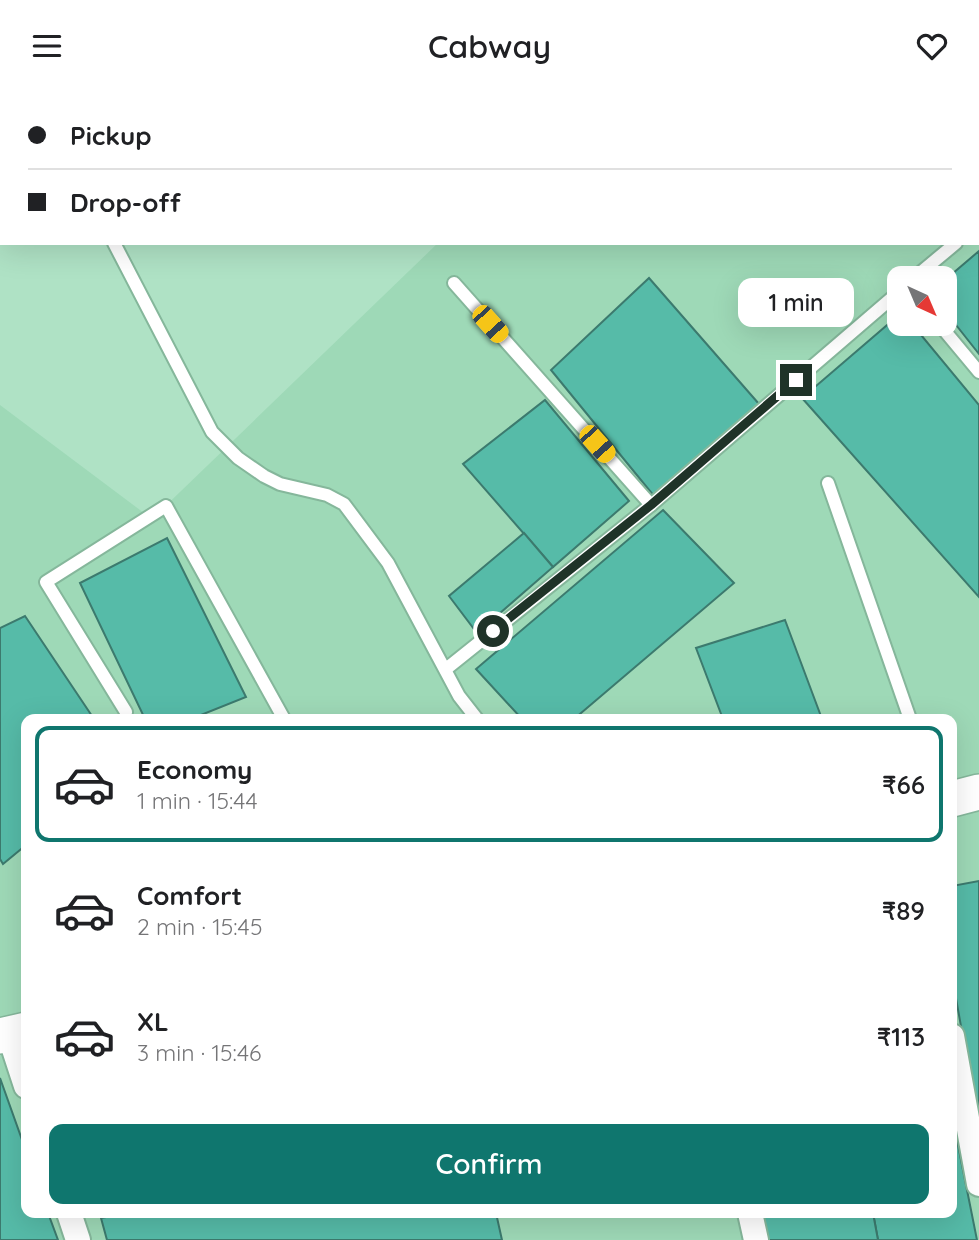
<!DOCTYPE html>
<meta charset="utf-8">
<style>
body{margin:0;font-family:Quicksand,sans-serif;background:#f6f6f6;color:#202124;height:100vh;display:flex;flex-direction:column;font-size:26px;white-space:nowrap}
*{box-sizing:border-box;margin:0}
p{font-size:23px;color:#757577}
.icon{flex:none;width:38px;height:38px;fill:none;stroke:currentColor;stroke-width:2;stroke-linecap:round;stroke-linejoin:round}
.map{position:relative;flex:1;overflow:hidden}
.drawer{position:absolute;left:21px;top:623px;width:936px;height:504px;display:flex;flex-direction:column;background:#fff;border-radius:14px;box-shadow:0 7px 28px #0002}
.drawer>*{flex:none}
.guide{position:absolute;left:0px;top:0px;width:980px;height:154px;box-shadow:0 7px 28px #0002;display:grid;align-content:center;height:154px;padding:0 28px;background:#fff}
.needle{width:46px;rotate:136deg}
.controls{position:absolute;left:887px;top:175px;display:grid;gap:14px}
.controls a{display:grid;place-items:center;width:70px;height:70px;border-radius:14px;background:#fff;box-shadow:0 7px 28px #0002;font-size:35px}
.end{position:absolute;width:32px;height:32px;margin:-16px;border:9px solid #1f3328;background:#fff;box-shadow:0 0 0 4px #fff}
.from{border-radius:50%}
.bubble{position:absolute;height:49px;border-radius:14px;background:#fff;box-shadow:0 7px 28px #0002;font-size:23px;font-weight:600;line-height:49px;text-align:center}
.car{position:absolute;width:21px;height:42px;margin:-21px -10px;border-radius:9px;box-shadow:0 0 5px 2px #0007;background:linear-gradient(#f5c518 24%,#345 0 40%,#f5c518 0 76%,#345 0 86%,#f5c518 0)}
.guide b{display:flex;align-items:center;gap:24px;height:66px;font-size:26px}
.guide b+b{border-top:2px solid #e0e0e0}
.guide i{width:18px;height:18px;background:#202124}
ul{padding:12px 0 0;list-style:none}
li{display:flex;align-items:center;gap:21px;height:116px;margin:0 14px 10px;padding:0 14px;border:4px solid transparent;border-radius:14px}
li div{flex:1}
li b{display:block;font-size:26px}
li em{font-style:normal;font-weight:600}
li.on{border-color:#0f766e}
li>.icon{width:63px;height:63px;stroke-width:1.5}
.cta{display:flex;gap:14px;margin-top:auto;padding:14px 28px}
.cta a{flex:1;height:80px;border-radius:14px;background:#0f766e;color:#fff;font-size:28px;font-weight:600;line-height:80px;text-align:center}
header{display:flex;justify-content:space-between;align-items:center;height:91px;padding:0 28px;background:#fff;font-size:32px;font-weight:600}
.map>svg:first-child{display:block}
.built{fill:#9ed9b7;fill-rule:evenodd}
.building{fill:#56bba8;stroke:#3c7a6e;stroke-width:2}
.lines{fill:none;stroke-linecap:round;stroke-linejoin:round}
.lane-casing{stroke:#85b79b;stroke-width:16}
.street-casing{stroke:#85b79b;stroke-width:28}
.secondary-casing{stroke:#85b79b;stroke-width:38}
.lane{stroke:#fff;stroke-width:12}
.street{stroke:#fff;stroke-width:24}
.secondary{stroke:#fff;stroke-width:35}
.route{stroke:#1f3328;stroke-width:9}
</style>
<header><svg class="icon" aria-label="menu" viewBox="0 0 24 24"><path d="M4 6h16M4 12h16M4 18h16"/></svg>Cabway<svg class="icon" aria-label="heart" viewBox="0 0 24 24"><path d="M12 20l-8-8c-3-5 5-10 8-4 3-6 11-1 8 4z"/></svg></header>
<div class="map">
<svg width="979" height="1149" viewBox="0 0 979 1149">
<rect width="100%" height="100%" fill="#afe2c5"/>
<path class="built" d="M393,0H979V1149H0V314L152,428L438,152H978V2ZM900,187H945V233H900ZM26,628H952V1122H26Z"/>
<g class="building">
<path d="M667,0H723L721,2Z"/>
<path d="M979,160V263L945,220V189Z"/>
<path d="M649,187L759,313L654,405L551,279Z"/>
<path d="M900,223V233H912L979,314V506L802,307Z"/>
<path d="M545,309L629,410L553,476L463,373Z"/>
<path d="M663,419L734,492L574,628H522L476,578Z"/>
<path d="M524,442L553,476L477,542L449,505Z"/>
<path d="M167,447L246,606L191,628H145L80,492Z"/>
<path d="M25,525L94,628H26V754L3,773L0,768V537Z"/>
<path d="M785,529L822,628H723L696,557Z"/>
<path d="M979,790V1036L952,885V795Z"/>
<path d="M0,987L26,1060V1122H48L58,1149H0Z"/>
<path d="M952,1024L977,1149H878L873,1122H952Z"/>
<path d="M127,1122H496L502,1149H107L101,1127Z"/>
<path d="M760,1122H873L878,1149H766Z"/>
</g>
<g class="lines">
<g class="lane-casing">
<g id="lane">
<path d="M45,0L46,2"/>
<path d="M978,133H979"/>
<path d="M114,152L212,341L238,367L264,385L280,393L327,404L344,413L388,472L459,605L477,628"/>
<path d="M914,187L956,152"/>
<path d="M454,192L651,414L900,200"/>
<path d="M939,233L979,281"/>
<path d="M828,392L910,628"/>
<path d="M446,578L651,414"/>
<path d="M126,621L46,491L166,415L284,628"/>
</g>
</g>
<g class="street-casing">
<g id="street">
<path d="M9,943L26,995"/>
<path d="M952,945L979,1093"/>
<path d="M69,1122L78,1149"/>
<path d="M750,1122L756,1149"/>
</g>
</g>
<g class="secondary-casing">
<g id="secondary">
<path d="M952,708L979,701"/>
<path d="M0,945L26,939"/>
</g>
</g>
<use href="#lane" class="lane"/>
<use href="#street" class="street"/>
<use href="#secondary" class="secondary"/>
</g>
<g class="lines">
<path class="route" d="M493,540L651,414L796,289"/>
</g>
</svg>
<div class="controls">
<a><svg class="needle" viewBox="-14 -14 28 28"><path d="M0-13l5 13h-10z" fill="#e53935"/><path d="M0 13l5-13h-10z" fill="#757577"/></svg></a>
</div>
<i class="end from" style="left:493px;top:540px"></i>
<i class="end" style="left:796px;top:289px"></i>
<div class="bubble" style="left:738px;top:187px;width:116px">1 min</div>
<i class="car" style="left:490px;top:233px;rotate:138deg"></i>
<i class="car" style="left:597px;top:353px;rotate:138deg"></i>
<div class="guide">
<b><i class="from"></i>Pickup</b>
<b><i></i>Drop-off</b>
</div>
<section class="drawer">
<ul>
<li class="on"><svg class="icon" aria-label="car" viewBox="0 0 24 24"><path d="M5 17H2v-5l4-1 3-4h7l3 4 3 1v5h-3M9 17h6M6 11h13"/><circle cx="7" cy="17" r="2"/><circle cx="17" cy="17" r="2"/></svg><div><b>Economy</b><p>1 min · 15:44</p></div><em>₹66</em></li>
<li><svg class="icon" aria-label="car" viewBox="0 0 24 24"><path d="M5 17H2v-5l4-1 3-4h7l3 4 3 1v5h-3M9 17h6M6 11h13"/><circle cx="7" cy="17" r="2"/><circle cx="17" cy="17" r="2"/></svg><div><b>Comfort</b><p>2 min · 15:45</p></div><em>₹89</em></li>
<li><svg class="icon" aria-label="car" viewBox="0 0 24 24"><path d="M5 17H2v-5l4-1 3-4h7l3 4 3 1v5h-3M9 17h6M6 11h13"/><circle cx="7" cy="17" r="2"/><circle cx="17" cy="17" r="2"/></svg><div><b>XL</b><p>3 min · 15:46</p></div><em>₹113</em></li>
</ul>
<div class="cta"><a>Confirm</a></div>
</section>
</div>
